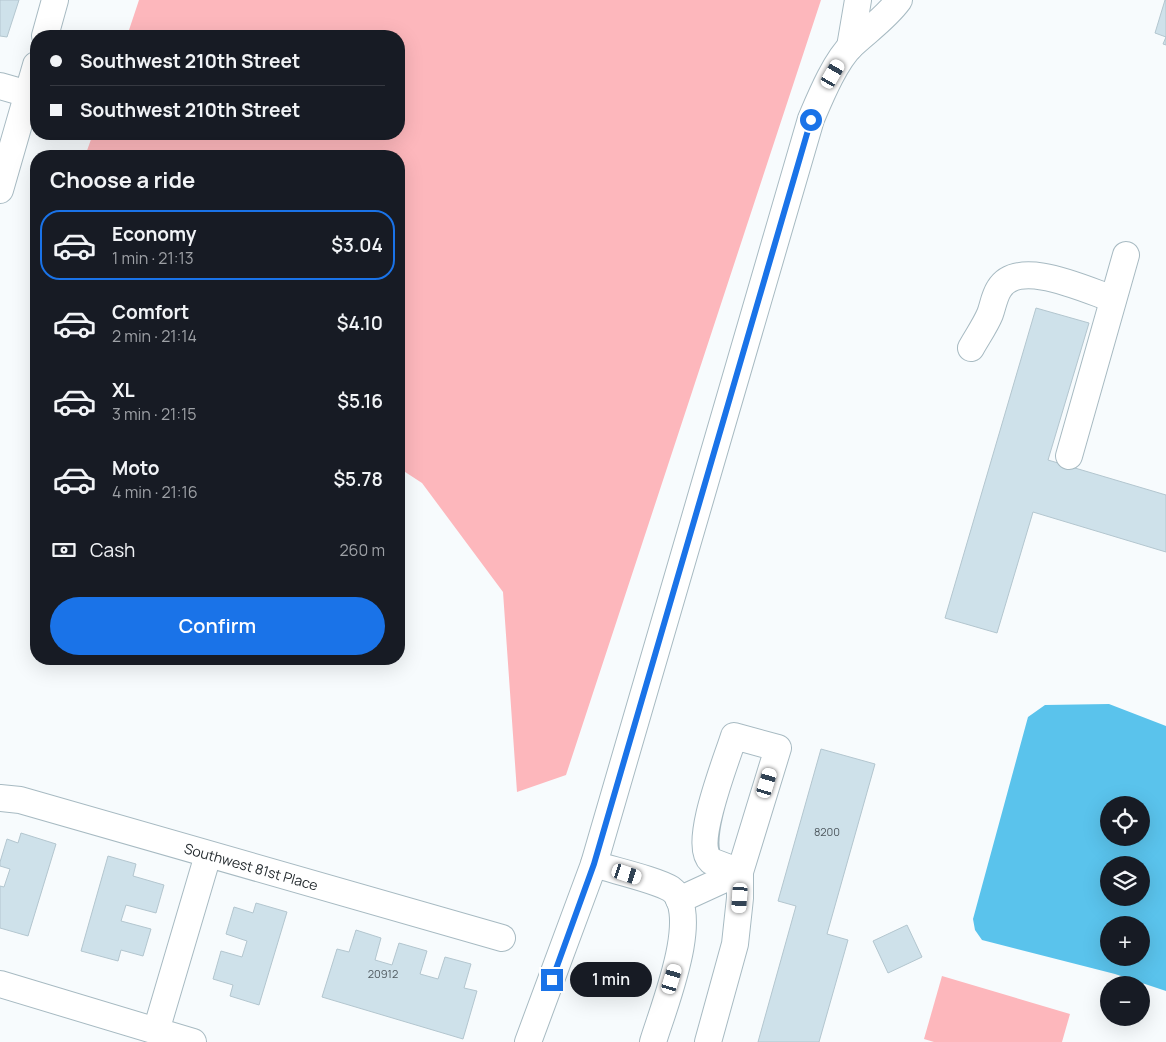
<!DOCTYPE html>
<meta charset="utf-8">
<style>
body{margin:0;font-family:Manrope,sans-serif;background:#20242c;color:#f1f3f6;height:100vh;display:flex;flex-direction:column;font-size:19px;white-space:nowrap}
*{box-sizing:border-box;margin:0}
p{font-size:16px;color:#9ea1a6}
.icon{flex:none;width:28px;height:28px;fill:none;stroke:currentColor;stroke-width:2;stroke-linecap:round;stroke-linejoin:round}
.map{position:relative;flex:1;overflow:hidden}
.details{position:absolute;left:30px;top:150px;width:375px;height:515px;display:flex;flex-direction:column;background:#171b24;border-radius:20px;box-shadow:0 5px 20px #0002}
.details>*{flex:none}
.hud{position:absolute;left:30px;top:30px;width:375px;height:110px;border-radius:20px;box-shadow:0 5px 20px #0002;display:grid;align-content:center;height:110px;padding:0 20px;background:#171b24}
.tools{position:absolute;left:1100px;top:796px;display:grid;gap:10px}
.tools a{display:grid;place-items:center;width:50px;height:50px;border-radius:50%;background:#171b24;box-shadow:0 5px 20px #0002;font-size:25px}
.end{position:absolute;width:22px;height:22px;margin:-11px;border:6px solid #1a73e8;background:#fff;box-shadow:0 0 0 2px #fff}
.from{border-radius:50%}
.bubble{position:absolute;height:35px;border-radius:18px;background:#171b24;box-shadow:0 5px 20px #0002;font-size:16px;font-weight:600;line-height:35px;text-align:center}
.car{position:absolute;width:15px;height:30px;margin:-15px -8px;border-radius:6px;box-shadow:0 0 4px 1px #0007;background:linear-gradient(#fff 24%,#345 0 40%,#fff 0 76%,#345 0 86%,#fff 0)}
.hud b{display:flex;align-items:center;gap:18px;height:48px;font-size:19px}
.hud b+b{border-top:1px solid #363941}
.hud i{width:12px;height:12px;background:#f1f3f6}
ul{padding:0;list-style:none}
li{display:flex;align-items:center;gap:15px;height:70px;margin:0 10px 8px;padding:0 10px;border:2px solid transparent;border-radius:20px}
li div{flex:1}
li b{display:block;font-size:19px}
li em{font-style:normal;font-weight:600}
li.current{border-color:#1a73e8}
li>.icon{width:45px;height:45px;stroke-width:1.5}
h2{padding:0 20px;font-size:22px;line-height:60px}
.pay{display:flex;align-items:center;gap:12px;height:55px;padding:0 20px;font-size:19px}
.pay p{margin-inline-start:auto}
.primary-button{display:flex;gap:10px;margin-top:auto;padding:10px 20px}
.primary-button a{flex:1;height:58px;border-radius:30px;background:#1a73e8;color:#fff;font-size:20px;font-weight:600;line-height:58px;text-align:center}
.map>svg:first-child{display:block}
.green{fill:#fdb7bc}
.water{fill:#5ac3ec;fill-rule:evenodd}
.building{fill:#cee1ea;stroke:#b3c6cf}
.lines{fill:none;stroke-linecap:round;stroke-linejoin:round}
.minor-casing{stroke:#a7bac2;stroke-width:28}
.minor{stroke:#fff;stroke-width:26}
.route{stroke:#1a73e8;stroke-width:6}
.labels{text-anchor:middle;stroke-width:4;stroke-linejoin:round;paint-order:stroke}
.number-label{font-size:11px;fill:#4e585e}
.street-label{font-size:14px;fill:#242b2f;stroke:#fff}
</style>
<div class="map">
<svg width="1166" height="1042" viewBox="0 0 1166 1042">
<rect width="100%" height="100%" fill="#f7fbfd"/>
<g class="green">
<path d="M139,0H821L566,775L517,792L503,592L422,483L399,468V156H85L93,134H399V36H127Z"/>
<path d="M942,976L1070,1014L1062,1042H934L924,1039Z"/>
</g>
<path class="water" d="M1109,704L1166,726V991L1115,974L982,940L975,930L973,919L1028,717L1045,705ZM1109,805H1141V838H1109ZM1109,865H1141V898H1109ZM1109,925H1141V958H1109Z"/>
<g class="building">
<path d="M0,0H19L7,37L0,36Z"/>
<path d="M1165,0H1166V45L1163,44L1166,37L1155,33Z"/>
<path d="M1036,308L1089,323L1048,460L1166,495V552L1033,512L997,633L945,618Z"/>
<path d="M821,749L875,764L827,934L848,940L819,1042H758L796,906L778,901Z"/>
<path d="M21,833L56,844L28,936L0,928V886L4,887L10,869L0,866V862L7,839L18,843Z"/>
<path d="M108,856L136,864L133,876L164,885L156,913L126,905L121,921L151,929L143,956L121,950L118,961L81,951Z"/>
<path d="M256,903L287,912L259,1005L230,996L233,985L213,979L221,951L242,957L247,941L226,934L234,907L253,913Z"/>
<path d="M907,925L922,957L888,973L873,941Z"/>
<path d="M356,930L381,938L375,960L392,965L399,943L427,951L420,974L438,979L445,957L471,964L464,988L477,991L463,1039L322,997L337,949L349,952Z"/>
</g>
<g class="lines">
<g class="minor-casing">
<g id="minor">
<path d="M45,36L55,0"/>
<path d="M850,47L858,0"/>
<path d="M0,86L28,94"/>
<path d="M0,190L36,65"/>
<path d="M971,348C977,337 985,326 990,314C993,306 994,297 999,289C1018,257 1086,290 1113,299"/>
<path d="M1069,456L1126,255"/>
<path d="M734,736L778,748L740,872L711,861C692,844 727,759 734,736Z"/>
<path d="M0,798L20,800L502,938"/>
<path d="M594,864C612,870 657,880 671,889C703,912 662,1011 653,1042"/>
<path d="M679,900L740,872V898L735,944L708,1042"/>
<path d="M0,984L193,1042"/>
<path d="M156,1031L208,855"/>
<path d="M528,1042L594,864L811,119C820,98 835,61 852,45C868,30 886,18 899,0"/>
</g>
</g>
<use href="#minor" class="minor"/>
</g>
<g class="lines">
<path class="route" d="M552,980L594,864L811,120"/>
</g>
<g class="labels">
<g class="number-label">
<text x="827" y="836">8200</text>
<text x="383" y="978">20912</text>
</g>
<g class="street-label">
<text transform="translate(251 867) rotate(16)" y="5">Southwest 81st Place</text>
</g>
</g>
</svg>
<div class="tools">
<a><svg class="icon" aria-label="locate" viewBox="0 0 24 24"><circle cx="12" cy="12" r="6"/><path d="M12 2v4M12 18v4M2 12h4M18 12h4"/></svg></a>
<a><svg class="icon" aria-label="layers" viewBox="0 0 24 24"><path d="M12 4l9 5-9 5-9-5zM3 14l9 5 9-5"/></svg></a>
<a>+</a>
<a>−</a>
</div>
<i class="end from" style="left:811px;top:120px"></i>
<i class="end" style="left:552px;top:980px"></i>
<div class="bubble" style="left:570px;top:962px;width:82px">1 min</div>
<i class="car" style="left:833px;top:74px;rotate:30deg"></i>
<i class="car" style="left:767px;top:783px;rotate:17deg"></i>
<i class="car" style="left:627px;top:874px;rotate:108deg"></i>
<i class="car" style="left:740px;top:898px;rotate:184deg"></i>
<i class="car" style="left:672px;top:979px;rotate:17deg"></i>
<div class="hud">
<b><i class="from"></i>Southwest 210th Street</b>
<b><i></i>Southwest 210th Street</b>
</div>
<section class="details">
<h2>Choose a ride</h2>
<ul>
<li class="current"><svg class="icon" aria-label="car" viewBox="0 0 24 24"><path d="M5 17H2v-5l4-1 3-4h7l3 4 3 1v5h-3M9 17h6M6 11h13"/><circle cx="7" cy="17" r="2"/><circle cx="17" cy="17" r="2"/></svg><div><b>Economy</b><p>1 min · 21:13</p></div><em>$3.04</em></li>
<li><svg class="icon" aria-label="car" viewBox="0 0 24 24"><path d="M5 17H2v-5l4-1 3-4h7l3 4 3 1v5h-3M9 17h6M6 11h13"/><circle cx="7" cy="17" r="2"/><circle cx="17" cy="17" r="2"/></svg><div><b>Comfort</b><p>2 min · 21:14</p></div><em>$4.10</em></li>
<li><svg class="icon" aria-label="car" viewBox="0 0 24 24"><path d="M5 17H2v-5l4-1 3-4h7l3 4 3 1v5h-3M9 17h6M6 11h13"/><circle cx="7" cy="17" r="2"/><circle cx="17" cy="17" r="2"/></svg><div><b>XL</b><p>3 min · 21:15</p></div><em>$5.16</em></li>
<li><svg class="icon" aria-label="car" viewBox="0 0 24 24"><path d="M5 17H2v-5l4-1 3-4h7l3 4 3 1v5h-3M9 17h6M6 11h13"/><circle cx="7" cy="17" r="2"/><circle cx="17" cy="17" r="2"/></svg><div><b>Moto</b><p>4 min · 21:16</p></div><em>$5.78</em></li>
</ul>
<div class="pay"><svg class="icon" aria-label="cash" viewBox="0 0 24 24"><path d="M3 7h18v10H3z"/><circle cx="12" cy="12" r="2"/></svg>Cash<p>260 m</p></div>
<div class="primary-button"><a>Confirm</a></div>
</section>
</div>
